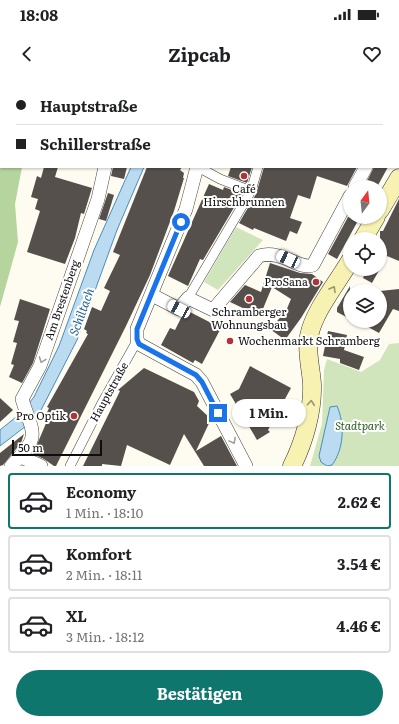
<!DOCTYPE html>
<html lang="de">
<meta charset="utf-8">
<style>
body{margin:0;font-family:Literata,serif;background:#f6f6f6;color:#202124;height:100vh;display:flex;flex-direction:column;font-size:15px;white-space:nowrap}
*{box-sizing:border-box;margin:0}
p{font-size:13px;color:#757577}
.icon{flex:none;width:22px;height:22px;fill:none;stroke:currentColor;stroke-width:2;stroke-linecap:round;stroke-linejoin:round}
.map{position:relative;height:386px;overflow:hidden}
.side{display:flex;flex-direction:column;background:#fff;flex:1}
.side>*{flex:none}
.top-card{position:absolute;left:0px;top:0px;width:399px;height:88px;box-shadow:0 1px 3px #0004;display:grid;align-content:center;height:88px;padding:0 16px;background:#fff}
.needle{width:26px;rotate:15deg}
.tools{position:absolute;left:343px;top:100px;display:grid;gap:8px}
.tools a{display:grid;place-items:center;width:44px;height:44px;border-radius:50%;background:#fff;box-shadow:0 1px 3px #0004;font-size:20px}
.scale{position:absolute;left:12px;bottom:10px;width:90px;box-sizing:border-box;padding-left:4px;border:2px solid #0e0e0e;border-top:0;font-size:11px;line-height:14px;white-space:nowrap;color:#0e0e0e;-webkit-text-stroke:3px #fff;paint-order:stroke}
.end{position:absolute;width:18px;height:18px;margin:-9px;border:5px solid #1a73e8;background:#fff;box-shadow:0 0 0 2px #fff}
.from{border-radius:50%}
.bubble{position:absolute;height:28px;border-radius:14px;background:#fff;box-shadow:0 1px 3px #0004;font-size:13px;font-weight:700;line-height:28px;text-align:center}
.car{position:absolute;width:12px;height:24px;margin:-12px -6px;border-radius:5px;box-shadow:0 0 3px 1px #0007;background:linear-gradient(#fff 24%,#345 0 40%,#fff 0 76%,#345 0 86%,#fff 0)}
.top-card b{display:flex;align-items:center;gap:14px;height:38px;font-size:15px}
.top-card b+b{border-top:1px solid #e0e0e0}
.top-card i{width:10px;height:10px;background:#202124}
ul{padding:7px 0 0;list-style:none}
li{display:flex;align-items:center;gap:12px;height:56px;margin:0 8px 6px;padding:0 8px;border:2px solid #e0e0e0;border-radius:4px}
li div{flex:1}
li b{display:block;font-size:15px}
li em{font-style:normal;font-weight:700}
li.selected{border-color:#0f766e}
li>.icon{width:36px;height:36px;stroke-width:1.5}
.action{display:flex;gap:8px;margin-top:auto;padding:8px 16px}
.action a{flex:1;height:46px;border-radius:24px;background:#0f766e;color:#fff;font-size:16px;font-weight:700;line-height:46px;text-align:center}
.status{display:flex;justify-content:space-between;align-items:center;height:28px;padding:0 20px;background:#fff;direction:ltr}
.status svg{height:11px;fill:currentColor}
header{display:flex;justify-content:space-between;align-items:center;height:52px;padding:0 16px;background:#fff;font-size:18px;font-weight:700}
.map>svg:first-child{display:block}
.green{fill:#d1e5bd}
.forest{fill:#b5d49e}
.water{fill:#badbf0;stroke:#498dc0}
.building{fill:#56504c}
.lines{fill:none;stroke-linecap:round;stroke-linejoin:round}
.pedestrian-casing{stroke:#414141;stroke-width:10}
.minor-casing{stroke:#414141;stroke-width:14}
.secondary-casing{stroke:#303030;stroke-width:19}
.pedestrian{stroke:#fff;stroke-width:9}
.minor{stroke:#fff;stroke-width:13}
.secondary{stroke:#f7f1b2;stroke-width:18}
.oneway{stroke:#9a9670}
.oneway2{stroke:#9f9f9f}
.route{stroke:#1a73e8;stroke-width:5}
.poi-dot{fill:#b03437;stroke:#fff;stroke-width:1.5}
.labels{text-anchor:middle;stroke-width:4;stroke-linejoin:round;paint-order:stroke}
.poi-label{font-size:11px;fill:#0e0e0e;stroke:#fff}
.street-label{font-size:11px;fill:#0e0e0e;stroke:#fff}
.park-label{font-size:11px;font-style:italic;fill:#2f6025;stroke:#fff}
.water-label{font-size:12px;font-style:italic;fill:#246094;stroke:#fff}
</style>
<div class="status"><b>18:08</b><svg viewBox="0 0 49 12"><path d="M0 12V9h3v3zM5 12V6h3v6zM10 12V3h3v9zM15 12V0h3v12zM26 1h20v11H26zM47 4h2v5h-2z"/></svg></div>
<header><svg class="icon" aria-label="back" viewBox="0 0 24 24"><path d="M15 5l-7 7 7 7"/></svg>Zipcab<svg class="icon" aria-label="heart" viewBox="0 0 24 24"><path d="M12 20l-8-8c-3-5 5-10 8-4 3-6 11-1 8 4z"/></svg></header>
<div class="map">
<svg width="399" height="386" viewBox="0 0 399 386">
<rect width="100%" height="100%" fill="#fefbf1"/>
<g class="green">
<path d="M236,147L263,160L218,210L204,202Z"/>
<path d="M399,263V386H310L322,344L324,290L327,279L361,292L380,280L389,264Z"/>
</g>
<path class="forest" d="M0,0L42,1H1V87H22L15,124L18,162L0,227Z"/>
<g class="water">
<path d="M131,87H144L117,150L77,260L40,332L35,339L0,366V350L21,333L34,317L59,266L94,170Z"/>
<path d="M337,326C345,344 344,369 332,385L327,386L321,382L319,376L330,327Z"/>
</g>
<g class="building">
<path d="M44,87H58L55,97L92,108L84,134L81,133L75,158L65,184L27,172L40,131L35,129L38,119L31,117L37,96L41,98Z"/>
<path d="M113,87H127L124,99L111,96Z"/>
<path d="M147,87H182L180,90L184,93L183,98H184L174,131L150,195L126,246L56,386H54L44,379L33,374L47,341L44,339L49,328L47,327L88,254L86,253L87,251L84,249L92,227L101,231L110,211L104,208L120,175L113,172Z"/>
<path d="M231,87H252L247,103L228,96Z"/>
<path d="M264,87H357L347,106L317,96L310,119L298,115L290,138L302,142L297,154L290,151L286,161L254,148L253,150L239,143L256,114Z"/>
<path d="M374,87H388L377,107H364Z"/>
<path d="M209,104L223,110L224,107L242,114L203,180L200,179L188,206L168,196Z"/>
<path d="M108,113L114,115L106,141L99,139Z"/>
<path d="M399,119V181L387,176L372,203L363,198L367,189H380V151H383Z"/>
<path d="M348,137H360L337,179L328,174Z"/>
<path d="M270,183L300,193L312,194L323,202L301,238L285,260L270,249L286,231L291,219L272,207L260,236L230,222L245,205L261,212Z"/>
<path d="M350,206V239L337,232V228Z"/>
<path d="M399,209V231L393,229L379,253L357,241H380V211Z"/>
<path d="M20,219L50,229L33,283L22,303L9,297L14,285L11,284L17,263L13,262L19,241L14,240Z"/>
<path d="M188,231L221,248L202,284L195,280L193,283L161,265L170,248L175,250L182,236Z"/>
<path d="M328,251L347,255L344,270L364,277L359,290L340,283V279L323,276Z"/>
<path d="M250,286L291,308L268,350L270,352L257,360L230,314L239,309Z"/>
<path d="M144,288L194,312L199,321L197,326L211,339L196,371L221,356L237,386H204L184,354L170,385L127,365L121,386L102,384V386H83L120,311L118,310Z"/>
<path d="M0,318L13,330L0,342Z"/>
<path d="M24,354L21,363L3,385L0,386V373Z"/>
</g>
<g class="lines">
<g class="pedestrian-casing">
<g id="pedestrian">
<path d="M281,1V0"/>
<path d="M198,87L220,99L251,111"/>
<path d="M188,218L251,111L258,87"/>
<path d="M70,386L102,323L137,261"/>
</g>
</g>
<g class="minor-casing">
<g id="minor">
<path d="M215,1V0"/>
<path d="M394,1V0"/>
<path d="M197,87L186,129L137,249V259L139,264L196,295L202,302L246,386"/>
<path d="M355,107L366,87"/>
<path d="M152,215L179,229L188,218L213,230L259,176C282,169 300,191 313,185L350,116"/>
<path d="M21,377L41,386"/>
<path d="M11,386C42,355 33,355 22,319L40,286L98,119L105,87"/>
</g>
</g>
<g class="secondary-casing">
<g id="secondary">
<path d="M380,130L399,98"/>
<path d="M363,159L376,137"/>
<path d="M292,386C304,362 313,331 312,304C311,288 306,271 309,256C314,231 337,203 350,181"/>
</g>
</g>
<use href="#pedestrian" class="pedestrian"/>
<use href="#minor" class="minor"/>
<use href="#secondary" class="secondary"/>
</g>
<defs><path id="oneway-chevron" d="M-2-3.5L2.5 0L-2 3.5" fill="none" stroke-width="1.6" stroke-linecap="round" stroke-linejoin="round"/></defs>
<g class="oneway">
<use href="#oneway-chevron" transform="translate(333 209) rotate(-59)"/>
<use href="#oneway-chevron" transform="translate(311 323) rotate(-85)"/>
</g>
<g class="oneway2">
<use href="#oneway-chevron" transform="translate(42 280) rotate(110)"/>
<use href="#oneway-chevron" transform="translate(233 361) rotate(62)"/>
</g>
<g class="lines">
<path class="route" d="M181,142L137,249V259L139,264L196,295L202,302L218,333"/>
</g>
<g class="poi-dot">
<circle cx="244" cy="96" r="4"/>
<circle cx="316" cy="202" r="4"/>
<circle cx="249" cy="219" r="4"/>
<circle cx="230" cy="261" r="4"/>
<circle cx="74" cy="336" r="4"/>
</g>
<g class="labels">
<g class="poi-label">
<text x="244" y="113">Café<tspan x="244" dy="13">Hirschbrunnen</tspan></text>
<text x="308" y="206" text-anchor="end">ProSana</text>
<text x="249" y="236">Schramberger<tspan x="249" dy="13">Wohnungsbau</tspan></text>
<text x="238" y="265" text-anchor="start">Wochenmarkt Schramberg</text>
<text x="66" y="340" text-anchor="end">Pro Optik</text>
</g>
<g class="street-label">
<text transform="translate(62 220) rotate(-71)" y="4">Am Brestenberg</text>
<text transform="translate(109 312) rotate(-61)" y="4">Hauptstraße</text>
</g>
<g class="park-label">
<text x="360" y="350">Stadtpark</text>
</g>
<g class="water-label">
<text transform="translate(82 232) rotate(-70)" y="4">Schiltach</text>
</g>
</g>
</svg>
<div class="tools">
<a><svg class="needle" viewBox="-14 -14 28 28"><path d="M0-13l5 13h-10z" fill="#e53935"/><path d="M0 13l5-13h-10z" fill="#757577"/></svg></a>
<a><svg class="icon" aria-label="locate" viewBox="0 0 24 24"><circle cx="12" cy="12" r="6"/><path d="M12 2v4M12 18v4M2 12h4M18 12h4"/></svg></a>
<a><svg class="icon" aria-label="layers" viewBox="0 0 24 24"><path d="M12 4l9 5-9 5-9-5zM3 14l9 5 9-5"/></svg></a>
</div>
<div class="scale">50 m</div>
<i class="end from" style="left:181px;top:142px"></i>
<i class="end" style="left:218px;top:333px"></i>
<div class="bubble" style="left:232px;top:319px;width:74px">1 Min.</div>
<i class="car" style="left:288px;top:179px;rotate:295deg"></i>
<i class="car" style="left:179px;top:229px;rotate:298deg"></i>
<div class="top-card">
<b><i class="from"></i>Hauptstraße</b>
<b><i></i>Schillerstraße</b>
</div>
</div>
<section class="side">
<ul>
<li class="selected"><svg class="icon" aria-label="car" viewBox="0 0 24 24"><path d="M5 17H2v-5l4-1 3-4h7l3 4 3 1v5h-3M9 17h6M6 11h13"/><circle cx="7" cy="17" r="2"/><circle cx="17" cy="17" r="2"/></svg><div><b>Economy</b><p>1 Min. · 18:10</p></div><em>2.62 €</em></li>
<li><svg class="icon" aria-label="car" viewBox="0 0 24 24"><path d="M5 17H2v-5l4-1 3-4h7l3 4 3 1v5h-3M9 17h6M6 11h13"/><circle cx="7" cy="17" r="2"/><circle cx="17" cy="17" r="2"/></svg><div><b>Komfort</b><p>2 Min. · 18:11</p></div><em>3.54 €</em></li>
<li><svg class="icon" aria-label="car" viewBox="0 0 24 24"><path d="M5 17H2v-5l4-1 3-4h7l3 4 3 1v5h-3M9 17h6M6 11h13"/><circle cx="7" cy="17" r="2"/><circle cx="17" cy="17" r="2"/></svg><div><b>XL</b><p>3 Min. · 18:12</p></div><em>4.46 €</em></li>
</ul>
<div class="action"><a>Bestätigen</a></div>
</section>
